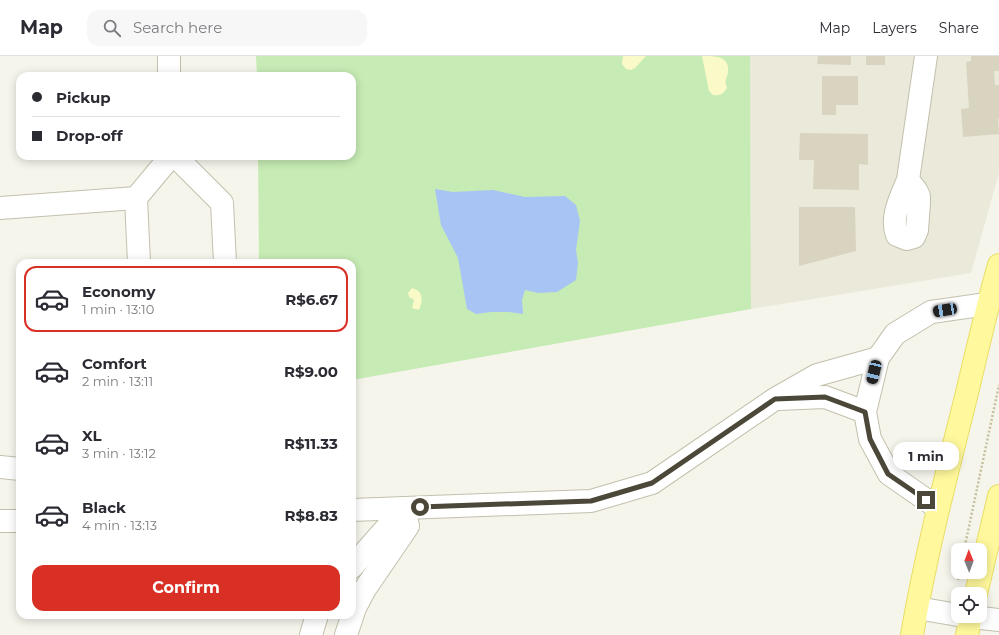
<!DOCTYPE html>
<meta charset="utf-8">
<style>
body{margin:0;font-family:Montserrat,sans-serif;background:#f7f7f7;color:#2b2b33;height:100vh;display:flex;flex-direction:column;font-size:15px;white-space:nowrap}
*{box-sizing:border-box;margin:0}
p{font-size:13px;color:#7c7c81}
.icon{flex:none;width:22px;height:22px;fill:none;stroke:currentColor;stroke-width:2;stroke-linecap:round;stroke-linejoin:round}
.map{position:relative;flex:1;overflow:hidden}
.drawer{position:absolute;left:16px;top:203px;width:340px;height:360px;display:flex;flex-direction:column;background:#fff;border-radius:12px;box-shadow:0 2px 10px #0003}
.drawer>*{flex:none}
.banner{position:absolute;left:16px;top:16px;width:340px;height:88px;border-radius:12px;box-shadow:0 2px 10px #0003;display:grid;align-content:center;height:88px;padding:0 16px;background:#fff}
.needle{width:26px;rotate:359deg}
.fabs{position:absolute;left:951px;top:487px;display:grid;gap:8px}
.fabs a{display:grid;place-items:center;width:36px;height:36px;border-radius:8px;background:#fff;box-shadow:0 2px 10px #0003;font-size:20px}
.end{position:absolute;width:18px;height:18px;margin:-9px;border:5px solid #4b4839;background:#fff;box-shadow:0 0 0 2px #fff}
.from{border-radius:50%}
.bubble{position:absolute;height:28px;border-radius:12px;background:#fff;box-shadow:0 2px 10px #0003;font-size:13px;font-weight:700;line-height:28px;text-align:center}
.car{position:absolute;width:12px;height:24px;margin:-12px -6px;border-radius:5px;box-shadow:0 0 3px 1px #0007;background:linear-gradient(#222 24%,#8ab4d8 0 40%,#222 0 76%,#8ab4d8 0 86%,#222 0)}
.banner b{display:flex;align-items:center;gap:14px;height:38px;font-size:15px}
.banner b+b{border-top:1px solid #e1e1e2}
.banner i{width:10px;height:10px;background:#2b2b33}
ul{padding:7px 0 0;list-style:none}
li{display:flex;align-items:center;gap:12px;height:66px;margin:0 8px 6px;padding:0 8px;border:2px solid transparent;border-radius:12px}
li div{flex:1}
li b{display:block;font-size:15px}
li em{font-style:normal;font-weight:700}
li.selected{border-color:#d93025}
li>.icon{width:36px;height:36px;stroke-width:1.5}
.cta{display:flex;gap:8px;margin-top:auto;padding:8px 16px}
.cta a{flex:1;height:46px;border-radius:12px;background:#d93025;color:#fff;font-size:16px;font-weight:700;line-height:46px;text-align:center}
header{display:flex;align-items:center;gap:24px;box-sizing:border-box;height:56px;padding:0 20px;background:#fff;border-bottom:1px solid #e1e1e2}
header strong{font-size:19px}
nav{display:flex;gap:22px;margin-inline-start:auto;font-size:14px}
.search{width:280px;height:36px;background:#f7f7f7;display:flex;align-items:center;gap:10px;box-sizing:border-box;padding:0 14px;border-radius:12px;color:#7c7c81;font-size:15px}
.map>svg:first-child{display:block}
.residential{fill:#eae9da}
.green{fill:#c6ebb4}
.sand{fill:#fafac8}
.water{fill:#a7c4f4}
.building{fill:#d9d4c0}
.lines{fill:none;stroke-linecap:round;stroke-linejoin:round}
.minor-casing{stroke:#c3c0ad;stroke-width:24}
.major-casing{stroke:#e9de67;stroke-width:24}
.path{stroke:#c5c09e;stroke-width:2.5;stroke-dasharray:2 2;stroke-linecap:butt}
.minor{stroke:#fff;stroke-width:22}
.major{stroke:#fff89c;stroke-width:22}
.route{stroke:#4b4839;stroke-width:5}
</style>
<header>
<strong>Map</strong>
<div class="search"><svg class="icon" aria-label="search" viewBox="0 0 24 24"><circle cx="10" cy="10" r="6"/><path d="M15 15l6 6"/></svg>Search here</div>
<nav><a>Map</a><a>Layers</a><a>Share</a></nav>
</header>
<div class="map">
<svg width="999" height="579" viewBox="0 0 999 579">
<rect width="100%" height="100%" fill="#f6f5ec"/>
<path class="residential" d="M750,0H999V117L971,217L751,253Z"/>
<path class="green" d="M256,0H750L751,253L352,324V207H259L258,100H352V20H257Z"/>
<g class="sand">
<path d="M623,0H646L635,12L631,14L626,13L622,8Z"/>
<path d="M702,0C715,0 730,0 728,16C727,24 724,22 727,32C723,38 721,40 713,39L709,35Z"/>
<path d="M412,232C424,235 423,245 419,254L412,252L414,244L409,241L408,237Z"/>
</g>
<path class="water" d="M435,133L453,136L493,134L525,141L565,140L576,149L580,165L576,194L578,207L576,224L557,236L538,237L525,234L522,244L523,258L509,256H491L476,258L467,253L458,202L441,169Z"/>
<g class="building">
<path d="M818,0H851V9L817,8Z"/>
<rect x="866" y="0" width="19" height="9"/>
<path d="M971,0H999V15H994L995,29H999V62H998L999,78L963,81L961,53L969,52L966,6L971,5Z"/>
<path d="M822,20H858V49H836V59H822Z"/>
<path d="M800,77L868,78V109L859,108V134L813,133L814,104H799Z"/>
<path d="M799,151H855L856,195L799,210Z"/>
</g>
<g class="lines">
<g class="minor-casing">
<g id="minor">
<path d="M169,0V20"/>
<path d="M175,100L222,147L225,207"/>
<path d="M908,124L916,134L919,140V147L917,174L914,181L907,183L897,179C890,161 901,141 908,124L926,0"/>
<path d="M0,152L136,142"/>
<path d="M139,207L136,142L171,100"/>
<path d="M778,343L825,341L865,356"/>
<path d="M0,411L20,413"/>
<path d="M938,452L889,418L870,383L865,356L878,302L895,278L931,256L987,248"/>
<path d="M352,454L591,445L652,427L775,343L817,319L878,302"/>
<path d="M0,465H20"/>
<path d="M352,511L404,452"/>
<path d="M917,552L958,559"/>
<path d="M964,560L999,564"/>
<path d="M311,579L317,559"/>
<path d="M346,579L355,552L365,533L408,470L404,452"/>
</g>
</g>
<g class="major-casing">
<g id="major">
<path d="M976,538L999,440"/>
<path d="M912,579C925,503 944,428 963,353C975,305 985,257 999,209"/>
<path d="M967,579L971,560"/>
</g>
</g>
<g class="path">
<path d="M964,494L999,329"/>
<path d="M958,524L960,516"/>
</g>
<use href="#minor" class="minor"/>
<use href="#major" class="major"/>
</g>
<g class="lines">
<path class="route" d="M420,451L591,445L652,427L775,343L825,341L865,356L870,383L888,418L926,444"/>
</g>
</svg>
<div class="fabs">
<a><svg class="needle" viewBox="-14 -14 28 28"><path d="M0-13l5 13h-10z" fill="#e53935"/><path d="M0 13l5-13h-10z" fill="#7c7c81"/></svg></a>
<a><svg class="icon" aria-label="locate" viewBox="0 0 24 24"><circle cx="12" cy="12" r="6"/><path d="M12 2v4M12 18v4M2 12h4M18 12h4"/></svg></a>
</div>
<i class="end from" style="left:420px;top:451px"></i>
<i class="end" style="left:926px;top:444px"></i>
<div class="bubble" style="left:893px;top:386px;width:66px">1 min</div>
<i class="car" style="left:945px;top:254px;rotate:261deg"></i>
<i class="car" style="left:874px;top:316px;rotate:193deg"></i>
<div class="banner">
<b><i class="from"></i>Pickup</b>
<b><i></i>Drop-off</b>
</div>
<section class="drawer">
<ul>
<li class="selected"><svg class="icon" aria-label="car" viewBox="0 0 24 24"><path d="M5 17H2v-5l4-1 3-4h7l3 4 3 1v5h-3M9 17h6M6 11h13"/><circle cx="7" cy="17" r="2"/><circle cx="17" cy="17" r="2"/></svg><div><b>Economy</b><p>1 min · 13:10</p></div><em>R$6.67</em></li>
<li><svg class="icon" aria-label="car" viewBox="0 0 24 24"><path d="M5 17H2v-5l4-1 3-4h7l3 4 3 1v5h-3M9 17h6M6 11h13"/><circle cx="7" cy="17" r="2"/><circle cx="17" cy="17" r="2"/></svg><div><b>Comfort</b><p>2 min · 13:11</p></div><em>R$9.00</em></li>
<li><svg class="icon" aria-label="car" viewBox="0 0 24 24"><path d="M5 17H2v-5l4-1 3-4h7l3 4 3 1v5h-3M9 17h6M6 11h13"/><circle cx="7" cy="17" r="2"/><circle cx="17" cy="17" r="2"/></svg><div><b>XL</b><p>3 min · 13:12</p></div><em>R$11.33</em></li>
<li><svg class="icon" aria-label="car" viewBox="0 0 24 24"><path d="M5 17H2v-5l4-1 3-4h7l3 4 3 1v5h-3M9 17h6M6 11h13"/><circle cx="7" cy="17" r="2"/><circle cx="17" cy="17" r="2"/></svg><div><b>Black</b><p>4 min · 13:13</p></div><em>R$8.83</em></li>
</ul>
<div class="cta"><a>Confirm</a></div>
</section>
</div>
